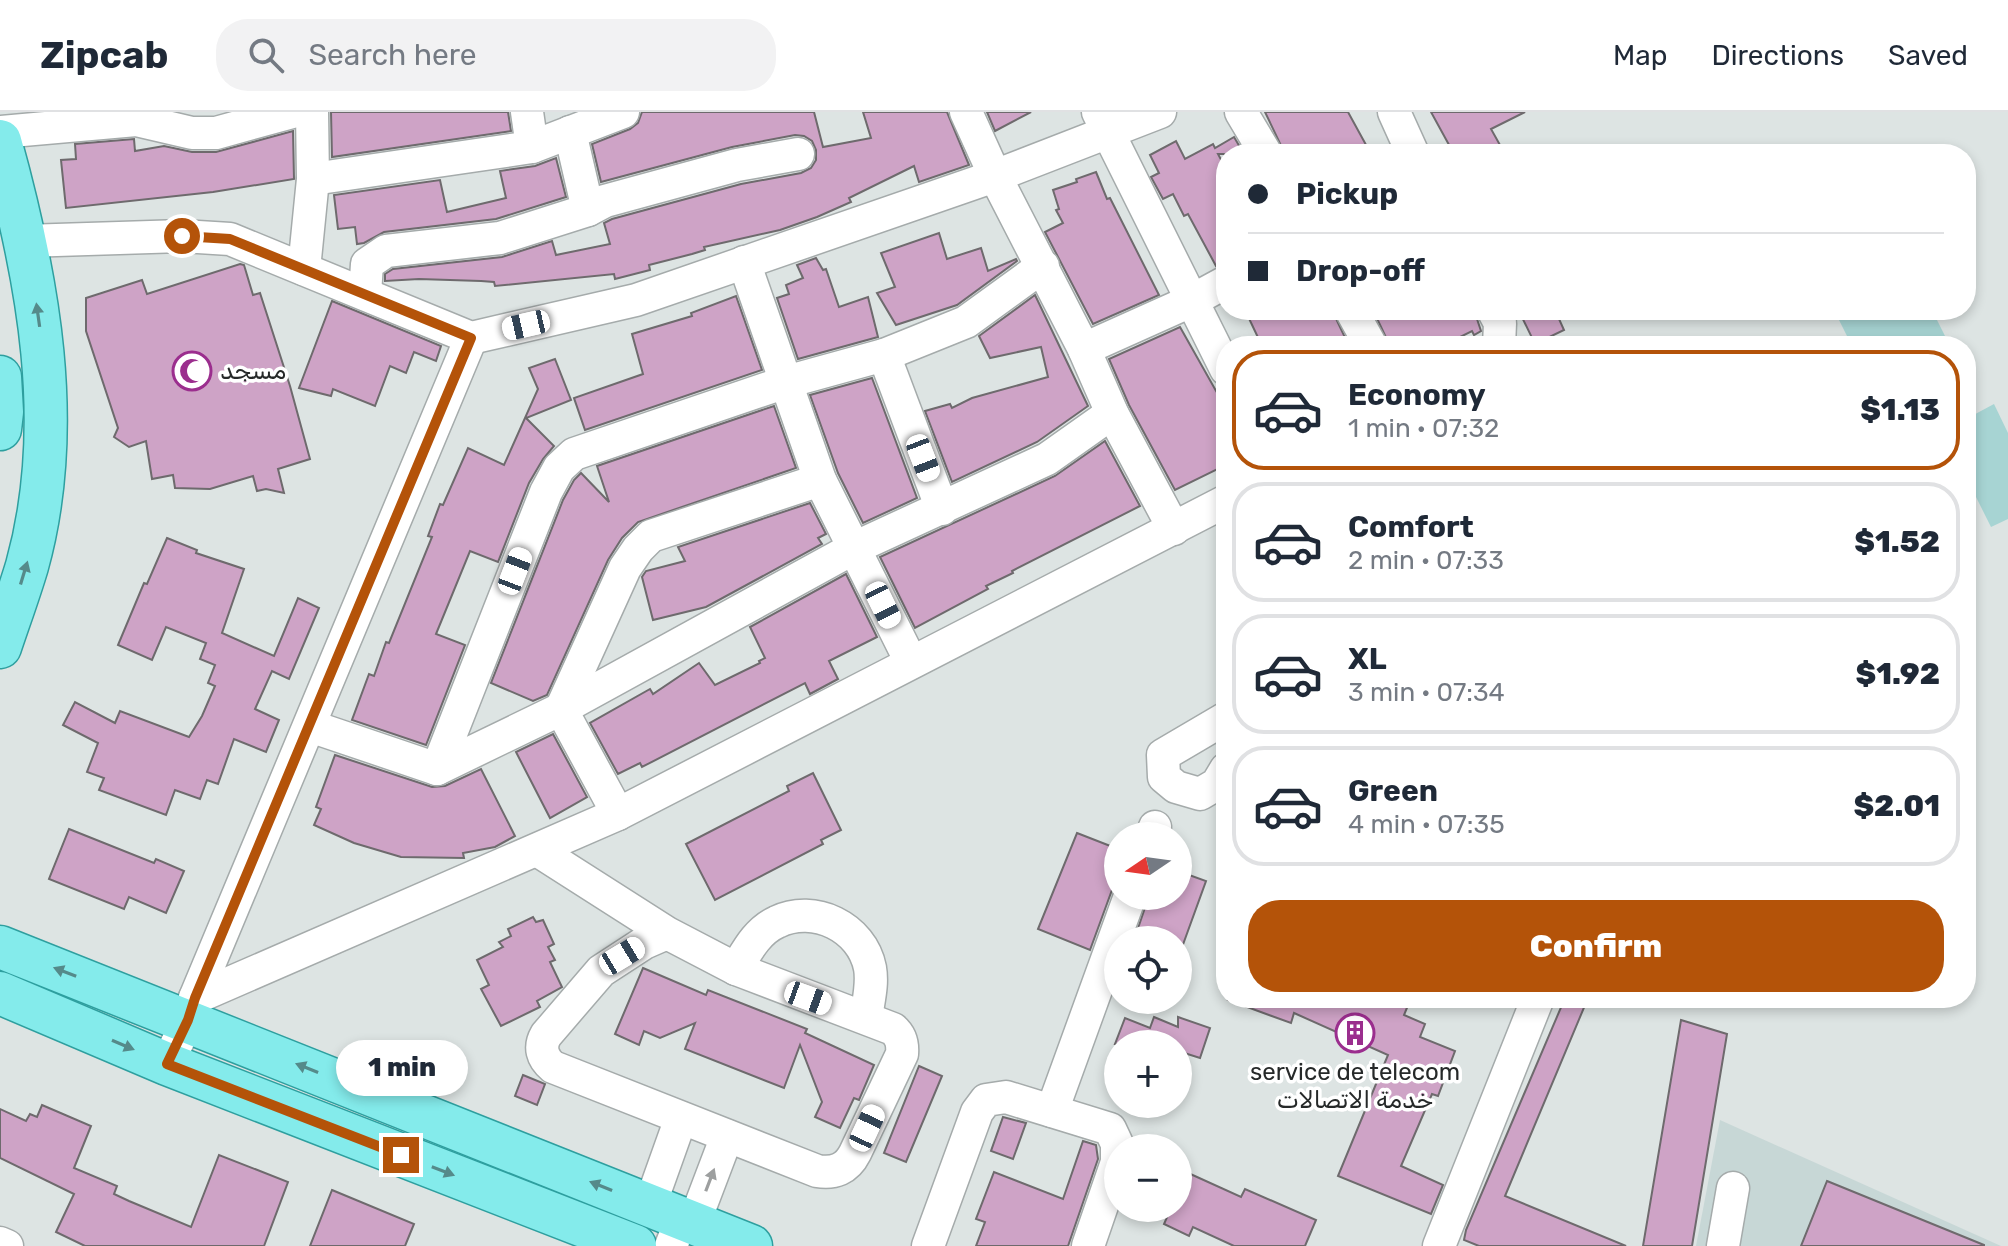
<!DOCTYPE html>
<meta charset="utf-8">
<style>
body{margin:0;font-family:Rubik,Cairo,sans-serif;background:#f2f2f3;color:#1f2937;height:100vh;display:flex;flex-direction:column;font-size:30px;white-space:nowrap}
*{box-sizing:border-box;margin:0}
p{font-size:26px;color:#747a83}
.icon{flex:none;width:44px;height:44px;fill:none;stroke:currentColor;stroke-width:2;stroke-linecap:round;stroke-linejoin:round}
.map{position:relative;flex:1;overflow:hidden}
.details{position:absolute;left:1216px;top:224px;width:760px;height:672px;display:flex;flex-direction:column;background:#fff;border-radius:32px;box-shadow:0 4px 12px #0003}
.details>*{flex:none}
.banner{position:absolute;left:1216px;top:32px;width:760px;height:176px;border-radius:32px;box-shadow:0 4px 12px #0003;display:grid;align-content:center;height:176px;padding:0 32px;background:#fff}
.needle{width:52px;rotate:257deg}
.buttons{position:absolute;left:1104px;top:710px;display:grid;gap:16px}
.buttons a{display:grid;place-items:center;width:88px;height:88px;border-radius:50%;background:#fff;box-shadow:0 4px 12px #0003;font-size:40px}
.end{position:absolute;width:36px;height:36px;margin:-18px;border:10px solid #b45309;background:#fff;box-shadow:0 0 0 4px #fff}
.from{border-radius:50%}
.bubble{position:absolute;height:56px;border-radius:28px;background:#fff;box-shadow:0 4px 12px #0003;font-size:26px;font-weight:800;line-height:56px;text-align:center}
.car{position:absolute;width:24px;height:48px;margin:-24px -12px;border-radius:10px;box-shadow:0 0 6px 2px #0007;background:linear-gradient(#fff 24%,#345 0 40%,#fff 0 76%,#345 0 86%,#fff 0)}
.banner b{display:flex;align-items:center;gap:28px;height:76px;font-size:30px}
.banner b+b{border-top:2px solid #e0e1e3}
.banner i{width:20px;height:20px;background:#1f2937}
ul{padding:14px 0 0;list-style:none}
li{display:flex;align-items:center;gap:24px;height:120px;margin:0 16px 12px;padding:0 16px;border:4px solid #e0e1e3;border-radius:32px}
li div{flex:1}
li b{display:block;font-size:30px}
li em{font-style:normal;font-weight:800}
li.selected{border-color:#b45309}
li>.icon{width:72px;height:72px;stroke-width:1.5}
.cta{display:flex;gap:16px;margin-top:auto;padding:16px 32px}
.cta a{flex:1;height:92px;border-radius:32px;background:#b45309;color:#fff;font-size:32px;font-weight:800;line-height:92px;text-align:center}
header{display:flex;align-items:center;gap:48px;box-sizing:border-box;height:112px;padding:0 40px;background:#fff;border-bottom:2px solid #e0e1e3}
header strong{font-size:38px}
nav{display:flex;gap:44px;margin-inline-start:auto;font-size:28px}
.search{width:560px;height:72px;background:#f2f2f3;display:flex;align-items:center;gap:20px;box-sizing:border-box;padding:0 28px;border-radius:32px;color:#747a83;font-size:30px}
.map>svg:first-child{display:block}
.built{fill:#c7d7d6}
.green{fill:#a7d4d3}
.building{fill:#cea3c6;stroke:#6e6a6d;stroke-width:2}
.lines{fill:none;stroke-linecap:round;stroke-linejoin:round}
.minor-casing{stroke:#a5abab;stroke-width:35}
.major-casing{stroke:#2e9f9f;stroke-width:45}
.minor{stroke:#fff;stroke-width:32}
.major{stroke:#84ebeb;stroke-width:42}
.oneway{fill:#558a8a}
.oneway2{fill:#9d9f9f}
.route{stroke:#b45309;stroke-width:10}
.labels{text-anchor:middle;stroke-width:7;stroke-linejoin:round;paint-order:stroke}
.poi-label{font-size:24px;fill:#262929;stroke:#fff;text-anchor:start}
</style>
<header>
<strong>Zipcab</strong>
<div class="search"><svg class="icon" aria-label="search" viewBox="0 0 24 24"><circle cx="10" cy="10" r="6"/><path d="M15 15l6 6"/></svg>Search here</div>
<nav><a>Map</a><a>Directions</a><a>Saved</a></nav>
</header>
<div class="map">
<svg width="2008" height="1134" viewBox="0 0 2008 1134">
<rect width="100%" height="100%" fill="#dde4e3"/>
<path class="built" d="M1720,1008L2001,1134H1696Z"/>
<g class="green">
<path d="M1834,198H1932L1950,234H1852Z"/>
<path d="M1994,292L2008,321V407L1991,415L1966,365V307Z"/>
</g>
<g class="building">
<path d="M331,0H508L511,19L332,45Z"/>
<path d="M642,0H814L823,35L871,26L863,0H947L969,53L919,70L914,54L849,86L851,90L817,105L780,118L704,135L705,138L692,142L649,153L650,158L615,167L614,162L495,174L494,170L481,169L419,167L385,169V162L393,157L502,145L552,129L556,143L610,132L604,111L612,107L741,72L801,61L811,56L816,48V38L812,29L804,24L795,23L732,35L601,70L592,32L630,17L638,11Z"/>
<path d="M987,0H1031L995,19Z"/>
<path d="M1265,0H1348L1371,42H1285Z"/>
<path d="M1431,0H1525L1491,17L1505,42H1454Z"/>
<path d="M293,19L294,67L213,80L66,96L61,48L76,47L75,32L134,27L135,39L164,34L192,40H216Z"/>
<path d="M1234,25L1244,42H1218L1226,57V151L1216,154L1188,102L1184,104L1173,82L1163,87L1151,65L1159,61L1150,43L1176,29L1185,47L1213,32L1215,36Z"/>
<path d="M556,46L566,85L496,107L384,120L364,131L357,132L355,115L338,117L334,83L440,68L447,100L506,86L500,59L535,54Z"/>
<path d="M1096,60L1107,87L1110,86L1159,183L1093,212L1045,120L1063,111L1056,98L1059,97L1053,78L1077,70L1076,67Z"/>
<path d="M939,121L947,147L981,136L988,159L1016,147L1017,149L957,193L896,213L877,181L895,175L881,141Z"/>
<path d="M816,146L823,158L826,157L839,195L868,185L878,225L798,247L777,186L789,182L786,173L803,166L797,153Z"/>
<path d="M240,152L244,153L253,183L260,181L290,274L310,347L278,357L284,381L266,377L257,379L253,364L210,377L175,376L173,363L152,367L146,329L129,335L114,325L118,316L86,219V186L142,168L147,182Z"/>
<path d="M1035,183L1088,294L1037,330L952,370L925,299L950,292L952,296L972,286L1048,265L1041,235L990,246L979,224Z"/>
<path d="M736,184L762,258L585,318L574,286L643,262L632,222L692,204L691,201Z"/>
<path d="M332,189L441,234L436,249L414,240L406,261L390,254L375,294L333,277L331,284L299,276Z"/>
<path d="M1245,198H1332L1349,234H1262Z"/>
<path d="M1373,198H1474L1481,219L1474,223L1472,219L1442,234H1390Z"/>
<path d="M1515,198H1555L1564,218L1535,232L1519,199L1516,201Z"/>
<path d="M1180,215L1220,286L1226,283V353L1175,378L1129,293L1109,247Z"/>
<path d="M555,247L571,288L526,306L554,334L543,347L529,371L498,450L470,439L436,522L465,533L426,633L352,608L369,562L374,564L386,530L389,531L432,425L428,424L440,392L443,393L468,336L504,353L538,277L529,256Z"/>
<path d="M872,266L917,386L863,411L838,361L810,283Z"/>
<path d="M774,294L796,356L638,410L622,426L608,448L547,583L533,589L491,571L563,388L574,368L581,361L609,390L597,354Z"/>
<path d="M1105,329L1140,394L1012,459L1013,461L986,474L988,477L915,516L880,445L1055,364Z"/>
<path d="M810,391L826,422L818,426L822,432L706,495L653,508L642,465L646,459L685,449L678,435Z"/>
<path d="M167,426L197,438L196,441L244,457L222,521L274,544L298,486L319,496L289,567L272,559L255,597L279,608L266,640L234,627L218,672L207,668L200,687L175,678L166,703L99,678L104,666L87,660L98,631L63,613L75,590L115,611L120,599L189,625L202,604L215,574L208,571L215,553L200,547L206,531L166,515L152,548L118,533L144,471L147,472Z"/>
<path d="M846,462L877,525L829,549L838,567L810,582L805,571L642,655L640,651L618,662L590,611L650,577L653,582L699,551L715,573L760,551L759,549L765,546L750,515Z"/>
<path d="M553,622L587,685L550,706L516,640Z"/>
<path d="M335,643L432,675L445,674L481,657L515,724L495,735L463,741L464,746L401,745L354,731L314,713L321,697L316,695Z"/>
<path d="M813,661L841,718L821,728L823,732L715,788L686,732L789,679L787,674Z"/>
<path d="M69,717L154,751L156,747L184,759L166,801L129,785L124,797L49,767Z"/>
<path d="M1077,721L1118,737V769L1112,778L1090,838L1038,817Z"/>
<path d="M1178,759L1206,769L1181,838H1178V828H1134L1149,784H1178Z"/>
<path d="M533,805L536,810L543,808L554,832L548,835L555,848L550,850L562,875L537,889L540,895L501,914L481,877L489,873L477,848L503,835L499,830L511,824L508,817Z"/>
<path d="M643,856L706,883L708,878L807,917L805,921L874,953L859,988L854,986L840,1016L815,1005L822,990L800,933L784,976L685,937L695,911L660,926L644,919L639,933L615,922Z"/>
<path d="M1229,886H1411L1404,903L1425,912L1420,925L1455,939L1438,984L1432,982L1401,1054L1443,1073L1431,1102L1338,1064L1388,943L1294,901L1291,911L1228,888Z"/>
<path d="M1565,886H1588L1505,1084L1626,1134H1479L1464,1128L1466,1118Z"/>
<path d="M1154,905L1178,915V905L1210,916L1200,946L1178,939V932H1115L1125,906L1150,916Z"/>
<path d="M1681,908L1727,922L1692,1134H1643Z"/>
<path d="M919,954L942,964L906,1050L884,1041Z"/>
<path d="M523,963L545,972L537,993L515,984Z"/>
<path d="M42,993L91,1014L74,1056L117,1074L114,1082L129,1089L191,1115L219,1043L288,1070L264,1134H85L56,1120L74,1082L0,1046V997L26,1009L30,1002L37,1005Z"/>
<path d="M1003,1005L1026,1011L1013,1047L991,1039Z"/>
<path d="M1083,1029L1096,1033L1098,1047L1068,1134H976L985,1110L976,1107L994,1060L1063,1087Z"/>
<path d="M1186,1060L1241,1085L1245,1077L1316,1108L1305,1134H1234L1193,1115L1189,1124L1164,1112L1171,1096H1178V1079Z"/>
<path d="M1827,1069L1984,1133V1134H1801Z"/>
<path d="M332,1078L414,1112L405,1134H310Z"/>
</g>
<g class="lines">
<g class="minor-casing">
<g id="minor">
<path d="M527,0L532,35"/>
<path d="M966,0L995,64L1084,237L1112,301L1174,417"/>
<path d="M1098,0L1226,257"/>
<path d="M1241,0L1266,42"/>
<path d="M1394,0L1413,42"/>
<path d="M0,20L136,8L192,21H216L292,0"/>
<path d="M570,20L588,98"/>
<path d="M313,67L532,35L623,0"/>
<path d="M25,129L182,124L230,127L471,226L636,188L995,64L1160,0"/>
<path d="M744,150L820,368L911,550"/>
<path d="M304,157L313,67L312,0"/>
<path d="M365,182L367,152L386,139L500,126L588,98L605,89L737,53L798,42"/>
<path d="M1351,198L1371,234"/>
<path d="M1493,198L1500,211L1499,234"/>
<path d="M1084,237L1191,189L1226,170"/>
<path d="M884,243L942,397"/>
<path d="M1226,606L1163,643L1164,665L1176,675L1200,682L1217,672L1226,657"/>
<path d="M310,614L437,657L561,597L854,436L1047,347L1112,301"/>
<path d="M437,657L546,380L559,356L574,342L786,270L884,243L966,210L1043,154"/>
<path d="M618,702L561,597L625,456L638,437L651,424L820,368"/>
<path d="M1152,724L1155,715"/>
<path d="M537,738L667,821L736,857L893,917C901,924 903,931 902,942L855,1041C847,1057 834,1062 817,1059L553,955C542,946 539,935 546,923L601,859L644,831L667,821"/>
<path d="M736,857C747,839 757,819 777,810C814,792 862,815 870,856C873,873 868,890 866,906"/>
<path d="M195,886L618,702L1226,389"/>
<path d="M167,952L188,908L195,886L471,226"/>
<path d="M1052,999L1130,784"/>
<path d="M650,1093L681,1006"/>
<path d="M694,1111L727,1024"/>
<path d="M0,1131L7,1134"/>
<path d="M671,1134L682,1106"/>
<path d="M928,1134L977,1000L986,988L1006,985L1110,1017L1117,1032V1050L1088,1134"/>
<path d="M1439,1134L1538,886"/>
<path d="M1723,1134L1733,1076"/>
</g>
</g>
<g class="major-casing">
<g id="major">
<path d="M0,29C38,166 66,314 27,454C19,481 9,508 0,535"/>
<path d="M0,265L2,300L0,317"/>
<path d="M0,835L751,1134"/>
<path d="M0,881L167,952L635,1134"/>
</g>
</g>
<use href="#minor" class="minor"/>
<use href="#major" class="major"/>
</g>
<defs><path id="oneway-solid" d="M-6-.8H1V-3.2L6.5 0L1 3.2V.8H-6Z" transform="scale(2)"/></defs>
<g class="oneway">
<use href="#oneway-solid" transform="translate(38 203) rotate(-98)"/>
<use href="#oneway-solid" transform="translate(24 461) rotate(-73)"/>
<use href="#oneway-solid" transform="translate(65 860) rotate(-159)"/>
<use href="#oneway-solid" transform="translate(123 933) rotate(23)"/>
<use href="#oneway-solid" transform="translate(307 956) rotate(-158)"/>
<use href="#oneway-solid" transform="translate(443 1059) rotate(21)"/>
<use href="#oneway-solid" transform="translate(601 1074) rotate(-158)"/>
</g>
<use class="oneway2" href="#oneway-solid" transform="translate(710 1068) rotate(-69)"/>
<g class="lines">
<path class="route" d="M182,124L230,127L471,226L195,886L188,908L167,952L401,1043"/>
</g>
<defs>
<g id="mosque-ring" transform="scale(2)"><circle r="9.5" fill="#fff" stroke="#9b2e8e" stroke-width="1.5"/><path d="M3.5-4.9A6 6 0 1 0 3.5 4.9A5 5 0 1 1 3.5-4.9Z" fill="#9b2e8e"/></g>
<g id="building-ring" transform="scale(2)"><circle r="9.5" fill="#fff" stroke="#9b2e8e" stroke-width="1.5"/><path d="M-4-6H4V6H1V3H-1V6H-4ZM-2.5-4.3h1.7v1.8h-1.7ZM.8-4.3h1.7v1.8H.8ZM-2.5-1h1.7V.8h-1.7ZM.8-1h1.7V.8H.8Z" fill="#9b2e8e"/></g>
</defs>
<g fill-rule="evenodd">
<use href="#mosque-ring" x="192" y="259"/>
<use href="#building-ring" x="1355" y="921"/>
</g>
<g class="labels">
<g class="poi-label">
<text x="220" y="267">مسجد</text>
<text x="1355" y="968" text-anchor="middle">service de telecom<tspan x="1355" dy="28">خدمة الاتصالات</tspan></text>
</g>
</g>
</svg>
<div class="buttons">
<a><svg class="needle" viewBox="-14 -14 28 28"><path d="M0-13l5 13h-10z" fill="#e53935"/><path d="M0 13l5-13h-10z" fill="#747a83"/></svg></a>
<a><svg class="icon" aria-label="locate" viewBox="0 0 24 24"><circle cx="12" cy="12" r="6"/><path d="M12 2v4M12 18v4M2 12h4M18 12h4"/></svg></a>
<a>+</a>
<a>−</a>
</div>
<i class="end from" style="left:182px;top:124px"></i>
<i class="end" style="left:401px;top:1043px"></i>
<div class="bubble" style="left:336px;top:928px;width:132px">1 min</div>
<i class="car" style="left:526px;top:213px;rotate:257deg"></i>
<i class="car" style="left:923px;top:346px;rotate:159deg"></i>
<i class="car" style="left:515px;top:459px;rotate:21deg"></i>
<i class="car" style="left:883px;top:493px;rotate:154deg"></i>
<i class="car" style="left:622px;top:844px;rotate:59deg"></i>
<i class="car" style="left:808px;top:886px;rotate:110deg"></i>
<i class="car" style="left:867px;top:1016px;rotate:25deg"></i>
<div class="banner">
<b><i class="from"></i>Pickup</b>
<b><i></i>Drop-off</b>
</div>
<section class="details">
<ul>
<li class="selected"><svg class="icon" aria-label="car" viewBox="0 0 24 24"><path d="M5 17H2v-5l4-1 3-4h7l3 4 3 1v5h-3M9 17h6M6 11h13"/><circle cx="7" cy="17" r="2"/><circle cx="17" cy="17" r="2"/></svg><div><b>Economy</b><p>1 min · 07:32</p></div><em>$1.13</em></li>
<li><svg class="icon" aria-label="car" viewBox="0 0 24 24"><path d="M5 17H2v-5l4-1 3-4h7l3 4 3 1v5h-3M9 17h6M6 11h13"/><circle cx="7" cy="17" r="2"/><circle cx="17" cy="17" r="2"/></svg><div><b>Comfort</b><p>2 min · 07:33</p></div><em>$1.52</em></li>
<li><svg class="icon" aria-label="car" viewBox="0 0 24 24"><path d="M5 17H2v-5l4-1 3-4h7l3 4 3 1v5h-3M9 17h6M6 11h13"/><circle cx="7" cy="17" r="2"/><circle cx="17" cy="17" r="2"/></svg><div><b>XL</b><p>3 min · 07:34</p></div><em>$1.92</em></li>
<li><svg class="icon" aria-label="car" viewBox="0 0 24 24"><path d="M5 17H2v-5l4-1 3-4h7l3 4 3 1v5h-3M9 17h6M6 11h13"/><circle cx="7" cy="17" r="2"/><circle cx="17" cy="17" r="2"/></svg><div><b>Green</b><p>4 min · 07:35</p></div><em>$2.01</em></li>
</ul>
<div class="cta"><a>Confirm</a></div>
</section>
</div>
